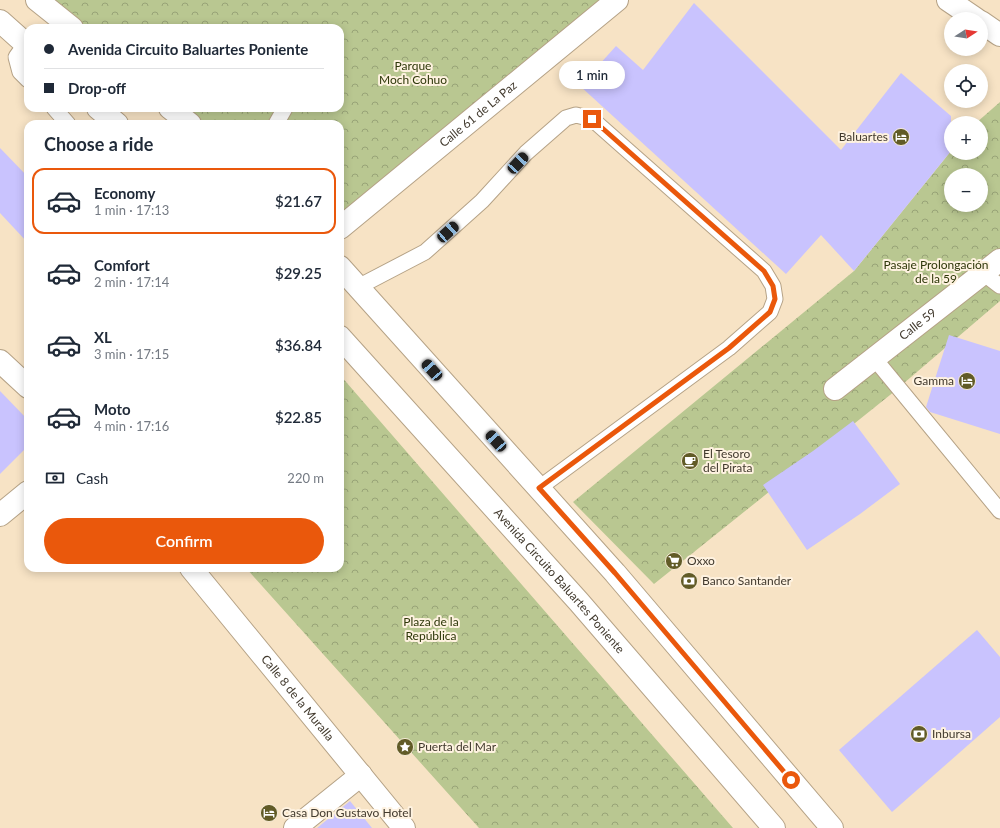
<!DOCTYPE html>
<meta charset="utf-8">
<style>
body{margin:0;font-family:Lato,sans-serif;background:#f2f2f3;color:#1f2937;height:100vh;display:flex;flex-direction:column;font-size:15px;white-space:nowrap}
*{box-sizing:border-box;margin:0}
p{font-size:13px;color:#747a83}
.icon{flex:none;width:22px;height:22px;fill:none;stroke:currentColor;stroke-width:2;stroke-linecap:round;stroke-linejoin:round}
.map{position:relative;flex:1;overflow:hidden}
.details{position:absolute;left:24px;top:120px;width:320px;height:452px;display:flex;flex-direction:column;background:#fff;border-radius:12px;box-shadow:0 2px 10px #0003}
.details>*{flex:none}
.guide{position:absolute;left:24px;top:24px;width:320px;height:88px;border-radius:12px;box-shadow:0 2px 10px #0003;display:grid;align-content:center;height:88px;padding:0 20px;background:#fff}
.needle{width:26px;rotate:78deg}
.controls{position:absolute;left:944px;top:12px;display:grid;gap:8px}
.controls a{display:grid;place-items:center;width:44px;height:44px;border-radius:50%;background:#fff;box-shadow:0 2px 10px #0003;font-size:20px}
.end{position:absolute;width:18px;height:18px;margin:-9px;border:5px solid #ea580c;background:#fff;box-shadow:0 0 0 2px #fff}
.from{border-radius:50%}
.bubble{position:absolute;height:28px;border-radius:14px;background:#fff;box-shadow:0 2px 10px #0003;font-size:13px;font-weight:600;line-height:28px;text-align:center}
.car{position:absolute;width:12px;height:24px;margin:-12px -6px;border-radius:5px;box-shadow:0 0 3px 1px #0007;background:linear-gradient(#222 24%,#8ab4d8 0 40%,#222 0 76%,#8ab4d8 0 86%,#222 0)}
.guide b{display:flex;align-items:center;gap:14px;height:38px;font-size:15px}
.guide b+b{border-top:1px solid #e0e1e3}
.guide i{width:10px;height:10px;background:#1f2937}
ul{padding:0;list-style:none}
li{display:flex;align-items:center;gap:12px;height:66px;margin:0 8px 6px;padding:0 12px;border:2px solid transparent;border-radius:12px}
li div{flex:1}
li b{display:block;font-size:15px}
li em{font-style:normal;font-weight:600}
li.selected{border-color:#ea580c}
li>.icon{width:36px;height:36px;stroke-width:1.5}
h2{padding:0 20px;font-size:18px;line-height:48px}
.pay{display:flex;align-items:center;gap:10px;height:44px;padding:0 20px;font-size:15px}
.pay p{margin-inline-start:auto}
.primary-button{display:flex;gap:8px;margin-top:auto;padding:8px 20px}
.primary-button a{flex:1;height:46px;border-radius:24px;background:#ea580c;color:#fff;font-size:16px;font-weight:600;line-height:46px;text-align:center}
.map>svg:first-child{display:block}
.park{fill:url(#park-crowns);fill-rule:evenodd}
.building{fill:#c9c3fe}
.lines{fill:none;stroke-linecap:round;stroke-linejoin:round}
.service-casing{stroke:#b5a286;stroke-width:17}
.pedestrian-casing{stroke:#b5a286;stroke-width:24}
.minor-casing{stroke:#b5a286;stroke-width:24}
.secondary-casing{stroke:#b5a286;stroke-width:24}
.service{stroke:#fff;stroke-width:15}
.pedestrian{stroke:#fff;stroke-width:22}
.minor{stroke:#fff;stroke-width:22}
.secondary{stroke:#fff;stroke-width:22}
.route{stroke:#ea580c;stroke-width:5}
.labels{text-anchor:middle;stroke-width:4;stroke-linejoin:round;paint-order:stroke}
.park-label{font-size:12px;fill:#2e3709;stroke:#fef2e0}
.street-label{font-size:12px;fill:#423a2e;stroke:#fef2e0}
.poi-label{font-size:12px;fill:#423a2e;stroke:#fef2e0;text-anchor:start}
</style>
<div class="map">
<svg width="1000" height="828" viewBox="0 0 1000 828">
<defs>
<pattern id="park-crowns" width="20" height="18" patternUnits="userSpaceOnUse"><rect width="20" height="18" fill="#b9c791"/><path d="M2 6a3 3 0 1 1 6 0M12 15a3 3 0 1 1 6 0" fill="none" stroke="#98a377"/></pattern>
</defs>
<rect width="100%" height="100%" fill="#f7e3c5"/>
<g class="park">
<path d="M27,0H617L340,228V124H175L156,108H340V28H61Z"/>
<path d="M1000,102V301L890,395L654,584L573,502L854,271L951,151V153H981V123H976ZM951,175H981V205H951Z"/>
<path d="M340,375L733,828H479L246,568H340Z"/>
</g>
<g class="building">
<path d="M694,3L841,150L901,73L951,116V151L854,271L821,235L786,274L580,86L616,46L643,70Z"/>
<path d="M0,148L28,177V243L0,213Z"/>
<path d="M949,335L1000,351V434L930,412L926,407Z"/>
<path d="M0,391L28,420V446L0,474Z"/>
<path d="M853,421L900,484L860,514L807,550L763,485L813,451Z"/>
<path d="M977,630L1000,657V717L892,812L839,750Z"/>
<path d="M350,801L372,828H317Z"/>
</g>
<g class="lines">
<g class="service-casing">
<g id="service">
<path d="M26,43L16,57L20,72L28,80"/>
<path d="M54,108L68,124"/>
<path d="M276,124L285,108"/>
<path d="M983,273L1000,286"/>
<path d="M358,287L425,252L482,201L526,153L566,118L576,115L592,119L764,271L773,286L775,299L770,312L729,348L539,488"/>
<path d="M874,358L1000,511"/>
</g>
</g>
<g class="pedestrian-casing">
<path id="pedestrian" d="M295,828L361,775"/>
</g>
<g class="minor-casing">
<g id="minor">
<path d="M948,0L976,19"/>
<path d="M981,22L1000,35"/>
<path id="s1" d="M340,228L617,0"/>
<path d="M0,361L28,387"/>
<path id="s2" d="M835,389L1000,260"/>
<path d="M0,515L28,492"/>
<path id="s3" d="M191,568L404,828"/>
</g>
</g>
<g class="secondary-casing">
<g id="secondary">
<path d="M37,0L72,28"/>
<path d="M0,21L28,46"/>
<path d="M98,108L117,124"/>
<path d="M170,108L190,124"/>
<path d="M340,267L615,573L832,828"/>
<path id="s4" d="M340,337L579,602L774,828"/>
</g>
</g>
<use href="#service" class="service"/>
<use href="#pedestrian" class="pedestrian"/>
<use href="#minor" class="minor"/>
<use href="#secondary" class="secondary"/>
</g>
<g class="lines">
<path class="route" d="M592,119L764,271L773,286L775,299L770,312L729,348L539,488L615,573L791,780"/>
</g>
<defs>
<g id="hotel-disc" transform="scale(0.9)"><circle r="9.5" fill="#615b27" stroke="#fef2e0"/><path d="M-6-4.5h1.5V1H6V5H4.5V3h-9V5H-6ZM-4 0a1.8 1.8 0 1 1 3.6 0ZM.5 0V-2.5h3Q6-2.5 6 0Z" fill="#fff"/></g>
<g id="cafe-disc" transform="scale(0.9)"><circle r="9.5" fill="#615b27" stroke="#fef2e0"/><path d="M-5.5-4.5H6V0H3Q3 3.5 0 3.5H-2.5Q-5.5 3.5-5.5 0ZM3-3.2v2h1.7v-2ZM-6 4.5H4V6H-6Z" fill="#fff"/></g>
<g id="supermarket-disc" transform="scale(0.9)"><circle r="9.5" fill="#615b27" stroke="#fef2e0"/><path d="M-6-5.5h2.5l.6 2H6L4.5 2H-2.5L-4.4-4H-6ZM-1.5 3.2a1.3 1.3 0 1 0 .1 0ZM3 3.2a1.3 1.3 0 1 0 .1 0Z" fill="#fff"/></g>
<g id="bank-disc" transform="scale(0.9)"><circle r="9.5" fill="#615b27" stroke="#fef2e0"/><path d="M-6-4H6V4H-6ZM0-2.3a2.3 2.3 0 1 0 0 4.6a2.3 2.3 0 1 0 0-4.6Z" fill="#fff"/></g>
<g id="sight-disc" transform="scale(0.9)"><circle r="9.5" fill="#615b27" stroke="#fef2e0"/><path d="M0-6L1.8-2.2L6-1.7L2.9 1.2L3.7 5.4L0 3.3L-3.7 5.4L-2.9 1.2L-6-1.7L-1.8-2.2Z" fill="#fff"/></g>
</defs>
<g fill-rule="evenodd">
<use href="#hotel-disc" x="901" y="137"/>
<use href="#hotel-disc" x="967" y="381"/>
<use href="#cafe-disc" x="690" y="461"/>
<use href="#supermarket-disc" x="674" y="561"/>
<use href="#bank-disc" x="689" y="581"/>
<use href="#bank-disc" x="919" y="734"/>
<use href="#sight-disc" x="405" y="747"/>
<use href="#hotel-disc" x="269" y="813"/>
</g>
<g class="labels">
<g class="park-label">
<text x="413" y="70">Parque<tspan x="413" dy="14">Moch Cohuo</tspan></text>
<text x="936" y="269">Pasaje Prolongación<tspan x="936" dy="14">de la 59</tspan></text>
<text x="431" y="626">Plaza de la<tspan x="431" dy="14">República</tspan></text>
</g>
<g class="street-label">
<text dy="4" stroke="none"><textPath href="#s1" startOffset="179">Calle 61 de La Paz</textPath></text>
<text dy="4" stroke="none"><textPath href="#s2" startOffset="105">Calle 59</textPath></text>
<text dy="4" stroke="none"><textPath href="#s4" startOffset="328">Avenida Circuito Baluartes Poniente</textPath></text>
<text dy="4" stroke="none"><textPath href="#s3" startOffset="168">Calle 8 de la Muralla</textPath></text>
</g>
<g class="poi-label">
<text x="888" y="141" text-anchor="end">Baluartes</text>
<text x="954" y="385" text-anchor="end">Gamma</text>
<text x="703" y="458">El Tesoro<tspan x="703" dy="14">del Pirata</tspan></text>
<text x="687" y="565">Oxxo</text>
<text x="702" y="585">Banco Santander</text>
<text x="932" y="738">Inbursa</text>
<text x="418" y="751">Puerta del Mar</text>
<text x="282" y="817">Casa Don Gustavo Hotel</text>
</g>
</g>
</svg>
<div class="controls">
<a><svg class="needle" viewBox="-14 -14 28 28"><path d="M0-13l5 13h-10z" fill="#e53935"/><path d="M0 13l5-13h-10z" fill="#747a83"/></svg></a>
<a><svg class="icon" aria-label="locate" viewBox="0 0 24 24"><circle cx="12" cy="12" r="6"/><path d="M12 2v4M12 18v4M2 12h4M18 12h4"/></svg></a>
<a>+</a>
<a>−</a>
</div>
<i class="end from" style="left:791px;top:780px"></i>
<i class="end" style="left:592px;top:119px"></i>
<div class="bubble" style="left:559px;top:61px;width:66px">1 min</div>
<i class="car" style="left:518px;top:163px;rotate:43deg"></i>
<i class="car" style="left:448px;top:232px;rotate:48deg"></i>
<i class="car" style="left:432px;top:370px;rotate:318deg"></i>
<i class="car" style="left:496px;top:441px;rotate:318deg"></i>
<div class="guide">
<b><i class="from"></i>Avenida Circuito Baluartes Poniente</b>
<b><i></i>Drop-off</b>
</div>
<section class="details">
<h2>Choose a ride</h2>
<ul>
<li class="selected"><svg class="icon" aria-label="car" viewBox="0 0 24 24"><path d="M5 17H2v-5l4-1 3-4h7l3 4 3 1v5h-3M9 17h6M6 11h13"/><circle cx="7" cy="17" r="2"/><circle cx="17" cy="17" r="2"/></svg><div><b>Economy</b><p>1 min · 17:13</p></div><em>$21.67</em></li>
<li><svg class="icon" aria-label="car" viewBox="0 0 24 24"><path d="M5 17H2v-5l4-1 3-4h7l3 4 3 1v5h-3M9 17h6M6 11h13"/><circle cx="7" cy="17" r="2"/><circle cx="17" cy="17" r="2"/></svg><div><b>Comfort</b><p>2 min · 17:14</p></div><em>$29.25</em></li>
<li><svg class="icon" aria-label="car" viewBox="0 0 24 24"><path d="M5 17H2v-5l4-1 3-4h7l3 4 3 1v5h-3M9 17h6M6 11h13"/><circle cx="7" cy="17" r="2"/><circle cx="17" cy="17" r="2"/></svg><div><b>XL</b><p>3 min · 17:15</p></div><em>$36.84</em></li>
<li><svg class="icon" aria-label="car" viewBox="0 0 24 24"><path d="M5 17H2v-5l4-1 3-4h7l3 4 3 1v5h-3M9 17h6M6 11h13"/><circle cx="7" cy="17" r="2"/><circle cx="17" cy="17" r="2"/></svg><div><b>Moto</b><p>4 min · 17:16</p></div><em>$22.85</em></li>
</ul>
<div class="pay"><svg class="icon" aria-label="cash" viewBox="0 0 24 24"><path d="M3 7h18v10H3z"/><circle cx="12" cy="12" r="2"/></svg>Cash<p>220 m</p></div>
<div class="primary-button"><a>Confirm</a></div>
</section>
</div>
